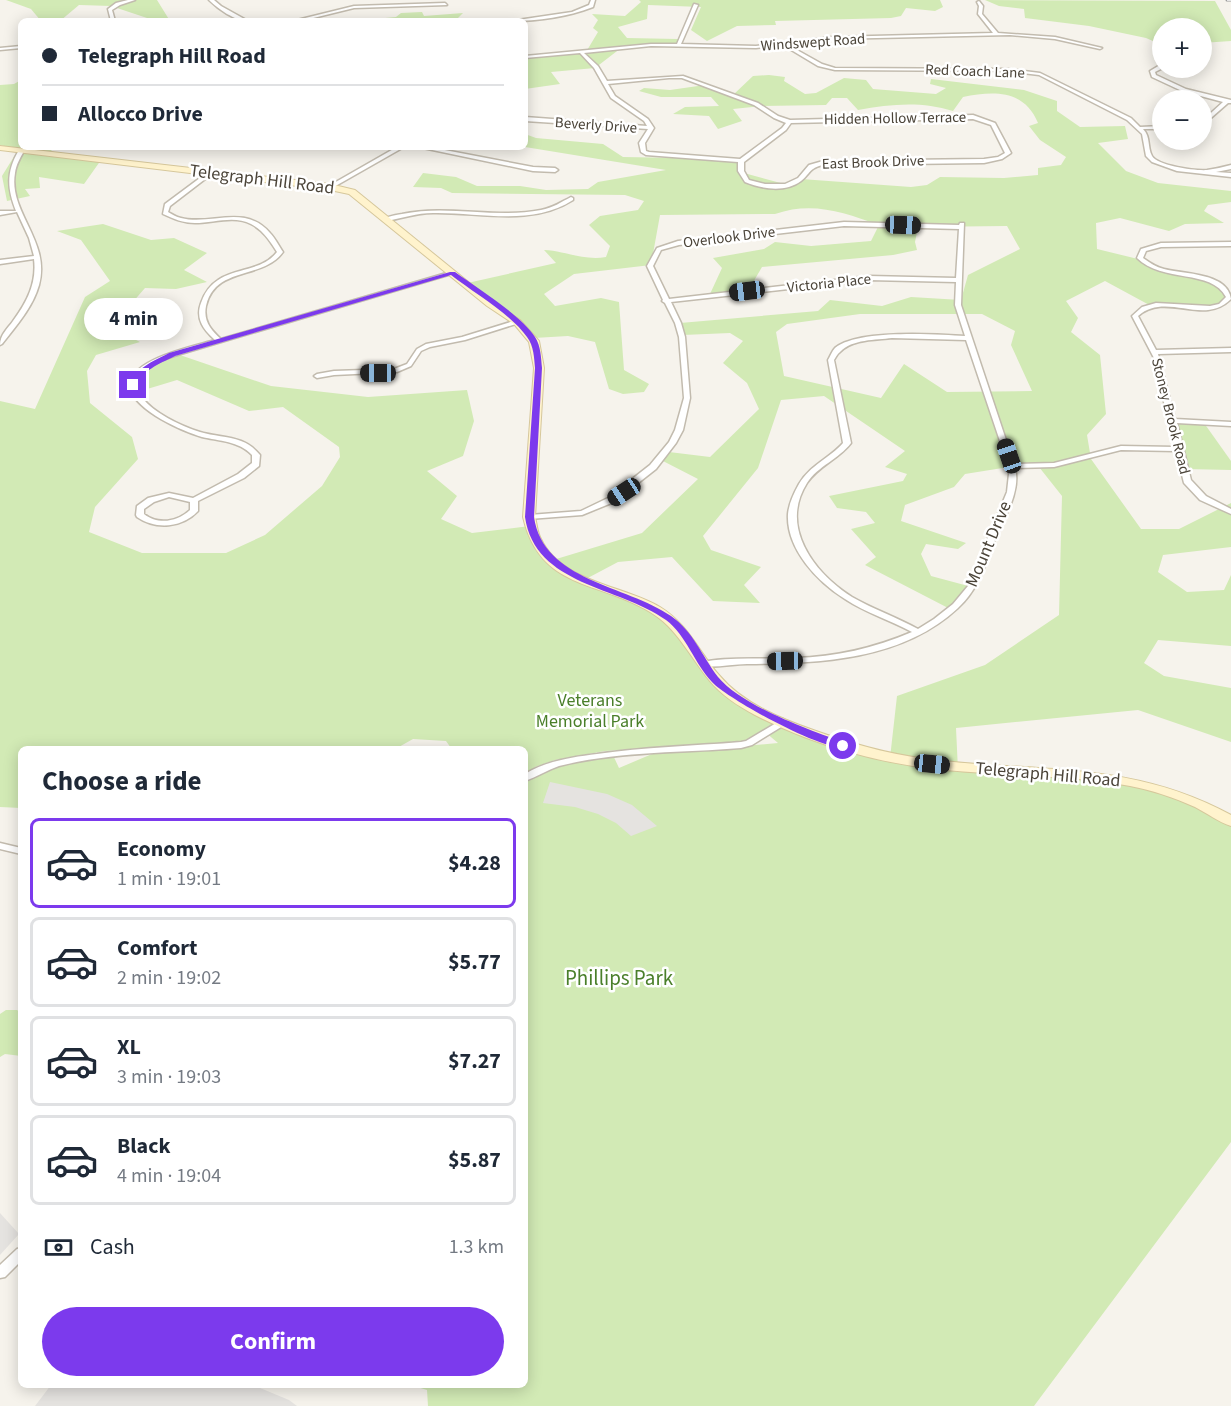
<!DOCTYPE html>
<meta charset="utf-8">
<style>
body{margin:0;font-family:"Source Sans 3",sans-serif;background:#f2f2f3;color:#1f2937;height:100vh;display:flex;flex-direction:column;font-size:22px;white-space:nowrap}
*{box-sizing:border-box;margin:0}
p{font-size:20px;color:#747a83}
.icon{flex:none;width:33px;height:33px;fill:none;stroke:currentColor;stroke-width:2;stroke-linecap:round;stroke-linejoin:round}
.map{position:relative;flex:1;overflow:hidden}
.side{position:absolute;left:18px;top:746px;width:510px;height:642px;display:flex;flex-direction:column;background:#fff;border-radius:9px;box-shadow:0 3px 15px #0003}
.side>*{flex:none}
.guide{position:absolute;left:18px;top:18px;width:510px;height:132px;border-radius:9px;box-shadow:0 3px 15px #0003;display:grid;align-content:center;height:132px;padding:0 24px;background:#fff}
.controls{position:absolute;left:1152px;top:18px;display:grid;gap:12px}
.controls a{display:grid;place-items:center;width:60px;height:60px;border-radius:50%;background:#fff;box-shadow:0 3px 15px #0003;font-size:30px}
.end{position:absolute;width:27px;height:27px;margin:-14px;border:8px solid #7c3aed;background:#fff;box-shadow:0 0 0 3px #fff}
.from{border-radius:50%}
.bubble{position:absolute;height:42px;border-radius:21px;background:#fff;box-shadow:0 3px 15px #0003;font-size:20px;font-weight:700;line-height:42px;text-align:center}
.car{position:absolute;width:18px;height:36px;margin:-18px -9px;border-radius:8px;box-shadow:0 0 4px 2px #0007;background:linear-gradient(#222 24%,#8ab4d8 0 40%,#222 0 76%,#8ab4d8 0 86%,#222 0)}
.guide b{display:flex;align-items:center;gap:21px;height:57px;font-size:22px}
.guide b+b{border-top:2px solid #e0e1e3}
.guide i{width:15px;height:15px;background:#1f2937}
ul{padding:0;list-style:none}
li{display:flex;align-items:center;gap:18px;height:90px;margin:0 12px 9px;padding:0 12px;border:3px solid #e0e1e3;border-radius:9px}
li div{flex:1}
li b{display:block;font-size:22px}
li em{font-style:normal;font-weight:700}
li.active{border-color:#7c3aed}
li>.icon{width:54px;height:54px;stroke-width:1.5}
h2{padding:0 24px;font-size:27px;line-height:72px}
.pay{display:flex;align-items:center;gap:15px;height:66px;padding:0 24px;font-size:22px}
.pay p{margin-inline-start:auto}
.cta{display:flex;gap:12px;margin-top:auto;padding:12px 24px}
.cta a{flex:1;height:69px;border-radius:36px;background:#7c3aed;color:#fff;font-size:24px;font-weight:700;line-height:69px;text-align:center}
.map>svg:first-child{display:block}
.green{fill:#d2eab5;fill-rule:evenodd}
.parking{fill:#e5e3e0}
.lines{fill:none;stroke-linecap:round;stroke-linejoin:round}
.street-casing{stroke:#c2bbae;stroke-width:3}
.secondary-casing{stroke:#d6c79b;stroke-width:2}
.street{fill:#fff;fill-rule:evenodd}
.secondary{fill:#fff3cd;fill-rule:evenodd}
.rail-casing{stroke:#9a9a9a;stroke-width:3}
.rail{stroke:#fff;stroke-width:1.5;stroke-dasharray:4.5;stroke-linecap:butt}
.route{fill:#7c3aed}
.labels{text-anchor:middle;stroke-width:5;stroke-linejoin:round;paint-order:stroke}
.far-street-label{font-size:15px;fill:#4b4439;stroke:#fff}
.street-label{font-size:18px;fill:#4b4439;stroke:#fff}
.park-label{font-size:18px;fill:#4a7f2a;stroke:#fff}
.near-park-label{font-size:21px;fill:#4a7f2a;stroke:#fff}
</style>
<div class="map">
<svg width="1231" height="1406" viewBox="0 0 1231 1406">
<rect width="100%" height="100%" fill="#f6f3ec"/>
<g class="green">
<path d="M6,0H157L170,21H156L111,6L79,5L60,21H41L31,9Z"/>
<path d="M639,0H940L943,7L935,11L906,8L901,16L891,18L775,21L776,25L737,26L707,41L691,30L701,7L648,5L647,19L618,27L627,38L678,39L677,45L621,48L595,68L551,72L560,84L525,89V56L586,52L598,32L593,28L598,20L592,14L625,16L641,2Z"/>
<path d="M985,0L1215,1L1231,30V41L1202,43V28H1162V45L1146,38L1089,26L1025,18L1024,9L999,6Z"/>
<path d="M422,12L424,16L463,13L455,21H353L396,17L401,13Z"/>
<path d="M769,75L785,77L784,81L805,94L816,93L844,78L866,80L873,89L936,94L946,88L930,84L931,79L1024,90L1057,101V111L1080,127L1125,126L1128,139L1098,143L1126,171L1158,183L1231,191V202L1208,205L1204,211L1224,223L1185,224L1169,231L1120,218L1096,223L1097,249L1138,259L1156,271L1215,282L1230,293L1220,307H1153L1105,281L1066,301L1078,318L1071,332L1100,355L1106,414L1087,435L1091,459L1141,529H1179L1231,503V547L1163,555L1158,572L1187,592L1224,590L1231,575V646L1158,640L1144,663L1164,676L1231,688V742L1138,710L956,728L958,770L1091,775L1203,805L1231,822V1142L1034,1406H428L427,1390L411,1385L525,1384V786L537,767L612,753L619,768L652,754L778,743L765,732L743,742L605,751L555,760L535,767L525,775V748H451L446,741L413,739L397,748H21V808L0,807V401L35,409L85,297L110,281L81,240L57,231L103,224L151,240L174,238L207,253L184,270L207,282L176,289L145,288L111,327L140,342L96,355L87,371L90,403L132,437L138,459L95,507L89,532L142,553H226L265,535L322,486L340,457L339,447L283,407L249,411L177,380L134,393L141,369L177,354L271,386L368,397L467,390L474,421L463,456L427,471L457,496L441,519L472,533L530,526L553,560L642,533L698,479L661,460L669,452L710,457L759,409L747,383L723,363L743,341L730,333L683,335L680,323L818,311L830,300L882,306L911,297L961,300L968,275L1020,249L1007,226L918,227L915,242L917,250L893,255L762,267L748,291L710,294L722,268L713,258L764,249L775,242L811,246L871,241L879,225C843,212 812,201 775,214L660,215L651,265L574,274L544,294L555,306L601,298L619,302L624,370L649,384L644,392L623,394L609,389L595,342L568,336L534,338L463,284L556,263L544,250C566,251 584,261 606,257L610,246L589,225L600,216L638,210L644,201L625,195L452,193L441,188L413,187L423,173L456,177L477,186H520L546,190L588,189L598,182L666,170L525,147V134L536,138L603,144L623,157L739,159L744,173L788,185L801,179L911,187L927,185L940,177L1004,178L1038,175V168L1061,165L1066,157L1040,140L1029,126L1038,123C1024,89 993,91 963,97L953,111C921,101 891,104 858,110L847,98H832L826,105L762,106L733,109L742,121L718,129L709,116L673,114L685,107L719,106L711,97H661L639,91L644,88L670,90L705,85L733,95L753,76ZM860,314H982L1015,331L1011,345L1032,391L947,392L904,364L881,398L784,376L776,332L787,324ZM824,396L905,451L885,467L907,474L903,481L829,496L837,508L866,512L875,523L851,529L876,557L865,565L952,610L972,587L931,576L921,554L926,544L958,549L966,543L901,521L905,505L954,487L965,474L1015,466L1039,467L1062,496L1059,615L985,665L897,696L890,758L812,735L729,692L677,623L584,580L618,562L672,557L713,601L760,603L744,585L761,567L711,550L703,536L758,468L781,400Z"/>
<path d="M21,80V147H56L48,153L101,160L84,184L39,177L40,188L25,189L30,196L7,201L2,176L18,150L0,145V85L14,84Z"/>
<path d="M1173,422L1204,423L1231,461V470L1185,469Z"/>
<path d="M6,1010H17L21,1013V1056L5,1054L0,1057V1014Z"/>
</g>
<g class="parking">
<path d="M550,782L607,794L632,805L657,826L631,836L616,823L598,814L575,807L543,803Z"/>
<path d="M0,1213L19,1234L0,1255Z"/>
<path d="M51,1385H253L289,1400L297,1406H35Z"/>
</g>
<g class="lines">
<g class="street-casing">
<g id="street">
<path d="M128,0H135L120,5L112,10L115,21H111L108,9L116,3Z"/>
<path d="M209,0H214L221,6L248,21C235,21 218,9 209,0Z"/>
<path d="M591,0H595L593,7C567,17 538,21 511,21L572,12L589,5Z"/>
<path d="M979,1L983,6L982,14L998,33L1055,37L1102,48L1100,49L1055,39L1010,35L832,39L788,45L822,64L835,68L1007,69L1040,73L1131,118L1140,127L1162,126V129H1143C1151,137 1147,147 1152,156C1158,166 1196,171 1207,170C1215,169 1223,167 1231,165V169L1216,172L1231,173V177L1177,171L1152,162L1146,156L1142,134L1127,120L1039,75L1007,71L835,70L818,66L783,45L756,48L651,46L584,53L598,66L607,81L683,76L758,103L778,116L790,120L973,115L995,123L1011,153L1002,159L984,163L823,165C809,168 810,174 801,181C785,193 762,189 745,182L738,171V162L646,155L641,152L639,143L648,129L525,121V117L647,126L644,121L611,98L594,68L580,53L525,58V56L651,44H677L694,4L698,5L681,44L756,46L832,37L993,33L978,14L979,6L977,2ZM669,78H682L754,105L774,118L786,123L782,128L740,159L649,152L646,151L645,143L654,128L648,119L615,96L608,84ZM973,119L991,125L1005,153L998,157L984,159L823,161L809,165L798,178L785,184H765L749,180L744,171V162L786,130L791,123Z"/>
<path d="M445,3L447,5L354,8L301,21H293L354,6Z"/>
<path d="M21,46V48L0,50V48Z"/>
<path d="M1202,52L1204,53V56L1202,57Z"/>
<path d="M1160,65H1162L1163,68L1155,72L1156,75L1186,89L1231,100V103H1228L1204,124H1202V121L1223,102L1182,91L1152,77L1150,71Z"/>
<path d="M397,147H404L332,188L327,187Z"/>
<path d="M418,147H429L533,167L555,168L558,170L555,172L533,171Z"/>
<path d="M21,149L24,151C20,158 16,165 15,173C8,212 51,241 39,285C33,307 16,326 2,344L0,345C0,335 8,328 13,321C27,302 37,283 34,259L0,264V260L34,256L29,238L17,212L0,215V211H16C7,188 6,172 19,150Z"/>
<path d="M208,172L213,173L170,206L168,212C172,214 176,217 181,218C211,226 244,203 270,233C275,238 279,246 283,252C263,280 215,266 206,306C203,321 211,330 221,339L450,272L455,273L174,356C99,381 157,418 200,432C213,436 228,436 241,441C249,444 254,448 260,455L259,466L244,478L198,501V511C182,528 156,530 137,517L136,515L137,506L148,498L169,493L193,498L238,474L252,463V455C239,441 219,441 202,437C182,431 137,411 131,390C122,360 196,346 215,340C204,330 195,319 201,303C215,262 257,278 277,252C270,241 263,230 251,224C234,215 213,223 195,223C183,223 174,219 163,214L165,204ZM169,497L190,502V510C177,522 158,525 144,514V509L154,502Z"/>
<path d="M571,197L573,198V200C531,227 479,212 433,213C417,213 402,218 387,221L384,219C389,216 396,215 402,214C448,204 495,219 541,210C553,208 561,202 571,197Z"/>
<path d="M844,222L959,225L960,223H964L961,305L1014,464L1054,463L1121,446L1175,447L1169,423L1167,421L1168,420L1154,358L1132,316L1142,307L1156,303L1210,306L1219,304L1226,297C1212,269 1162,283 1137,258L1141,249L1161,243L1231,242V246L1161,247L1146,251L1143,258C1150,263 1156,267 1164,269C1184,274 1228,273 1231,299C1203,327 1167,291 1138,316L1156,350L1231,348V352L1158,354L1175,419L1231,422V426L1177,423L1191,480L1206,496L1231,509V514L1200,500L1184,483L1176,451L1121,450L1054,467L1015,468C1021,491 1005,516 996,537C986,563 979,589 958,608C901,661 820,663 747,664C733,664 716,668 702,666L701,664L702,662C732,656 764,660 795,658C836,657 874,648 912,632C890,620 866,613 845,599C818,582 786,549 788,514C789,503 794,493 799,484C810,465 830,458 843,443L828,360C830,357 832,351 835,348C857,329 936,334 965,336L955,305L956,282L869,280L671,302L681,323L685,337L690,398L683,430L676,443L656,469L614,502L582,515L529,519L525,517L529,515L581,511L608,498L650,465L669,442L675,430L684,398L679,337L675,323L665,303L662,301L663,300L647,266L657,248L678,241ZM844,226L959,229L956,278L869,276L669,299L653,266L661,250L679,245ZM892,338L966,340L1005,456L1009,474L1007,492L968,586L953,604L934,619L918,629C896,617 873,609 852,597C814,573 779,527 807,483C818,466 839,459 851,443L834,360C836,357 837,354 840,352C852,339 876,340 892,338Z"/>
<path d="M517,320L519,321V323L465,340L430,347L421,351L411,366L397,372L334,375L317,378L314,376L317,374L334,371L394,369L407,364L417,349L426,344L462,337Z"/>
<path d="M783,719L788,722L786,724L752,745L741,748C681,753 618,751 559,766C547,770 537,777 525,781V774C546,761 573,757 597,754C644,747 693,746 741,742L746,741Z"/>
<path d="M0,843L21,848V854L0,849Z"/>
<path d="M21,1248V1261L5,1277L0,1278V1265L17,1249Z"/>
</g>
</g>
<g class="secondary-casing">
<path id="secondary" d="M0,146L330,184L355,190L493,302L520,320L539,341L544,368L535,517C537,524 537,532 541,539C561,582 623,585 660,607C688,624 699,652 719,675C743,704 782,719 816,731C858,746 900,757 944,761C1047,772 1136,763 1231,815V826C1218,822 1207,813 1195,807C1175,798 1152,790 1130,786C1069,775 1007,776 945,770C880,764 813,745 755,715C738,706 721,695 709,680C689,655 677,628 650,612C597,580 540,590 523,517L534,368L529,342L514,324L487,306L349,194L330,190L0,150Z"/>
</g>
<use href="#street" class="street"/>
<use href="#secondary" class="secondary"/>
<g class="rail-casing">
<path id="rail" d="M1227,0H1231"/>
</g>
<use href="#rail" class="rail"/>
</g>
<path class="route" d="M450,272H455C477,288 521,315 535,337C541,346 541,358 542,368L534,517C543,581 626,585 671,616C693,631 702,656 718,677C742,706 811,731 846,743V748C823,751 729,700 712,682C694,663 687,636 666,620C619,586 535,586 525,517L535,368C534,358 534,346 527,337C511,314 474,293 451,275L175,356C157,365 144,369 136,387L129,385C137,367 152,362 169,353Z"/>
<g class="labels">
<g class="far-street-label">
<text transform="translate(813 42) rotate(-4)" y="5">Windswept Road</text>
<text transform="translate(975 71) rotate(2)" y="5">Red Coach Lane</text>
<text transform="translate(895 118) rotate(-1)" y="5">Hidden Hollow Terrace</text>
<text transform="translate(596 125) rotate(4)" y="5">Beverly Drive</text>
<text transform="translate(873 162) rotate(-2)" y="5">East Brook Drive</text>
<text transform="translate(729 237) rotate(-7)" y="5">Overlook Drive</text>
<text transform="translate(829 283) rotate(-6)" y="5">Victoria Place</text>
<text transform="translate(1171 416) rotate(76)" y="5">Stoney Brook Road</text>
</g>
<g class="street-label">
<text transform="translate(262 179) rotate(7)" y="6">Telegraph Hill Road</text>
<text transform="translate(988 544) rotate(-67)" y="6">Mount Drive</text>
<text transform="translate(1048 774) rotate(5)" y="6">Telegraph Hill Road</text>
</g>
<g class="park-label">
<text x="590" y="706">Veterans<tspan x="590" dy="21">Memorial Park</tspan></text>
</g>
<g class="near-park-label">
<text x="619" y="985">Phillips Park</text>
</g>
</g>
</svg>
<div class="controls">
<a>+</a>
<a>−</a>
</div>
<i class="end from" style="left:843px;top:746px"></i>
<i class="end" style="left:133px;top:385px"></i>
<div class="bubble" style="left:84px;top:298px;width:99px">4 min</div>
<i class="car" style="left:903px;top:225px;rotate:92deg"></i>
<i class="car" style="left:747px;top:291px;rotate:263deg"></i>
<i class="car" style="left:378px;top:373px;rotate:270deg"></i>
<i class="car" style="left:1009px;top:456px;rotate:341deg"></i>
<i class="car" style="left:624px;top:492px;rotate:237deg"></i>
<i class="car" style="left:785px;top:661px;rotate:269deg"></i>
<i class="car" style="left:932px;top:764px;rotate:96deg"></i>
<div class="guide">
<b><i class="from"></i>Telegraph Hill Road</b>
<b><i></i>Allocco Drive</b>
</div>
<section class="side">
<h2>Choose a ride</h2>
<ul>
<li class="active"><svg class="icon" aria-label="car" viewBox="0 0 24 24"><path d="M5 17H2v-5l4-1 3-4h7l3 4 3 1v5h-3M9 17h6M6 11h13"/><circle cx="7" cy="17" r="2"/><circle cx="17" cy="17" r="2"/></svg><div><b>Economy</b><p>1 min · 19:01</p></div><em>$4.28</em></li>
<li><svg class="icon" aria-label="car" viewBox="0 0 24 24"><path d="M5 17H2v-5l4-1 3-4h7l3 4 3 1v5h-3M9 17h6M6 11h13"/><circle cx="7" cy="17" r="2"/><circle cx="17" cy="17" r="2"/></svg><div><b>Comfort</b><p>2 min · 19:02</p></div><em>$5.77</em></li>
<li><svg class="icon" aria-label="car" viewBox="0 0 24 24"><path d="M5 17H2v-5l4-1 3-4h7l3 4 3 1v5h-3M9 17h6M6 11h13"/><circle cx="7" cy="17" r="2"/><circle cx="17" cy="17" r="2"/></svg><div><b>XL</b><p>3 min · 19:03</p></div><em>$7.27</em></li>
<li><svg class="icon" aria-label="car" viewBox="0 0 24 24"><path d="M5 17H2v-5l4-1 3-4h7l3 4 3 1v5h-3M9 17h6M6 11h13"/><circle cx="7" cy="17" r="2"/><circle cx="17" cy="17" r="2"/></svg><div><b>Black</b><p>4 min · 19:04</p></div><em>$5.87</em></li>
</ul>
<div class="pay"><svg class="icon" aria-label="cash" viewBox="0 0 24 24"><path d="M3 7h18v10H3z"/><circle cx="12" cy="12" r="2"/></svg>Cash<p>1.3 km</p></div>
<div class="cta"><a>Confirm</a></div>
</section>
</div>
